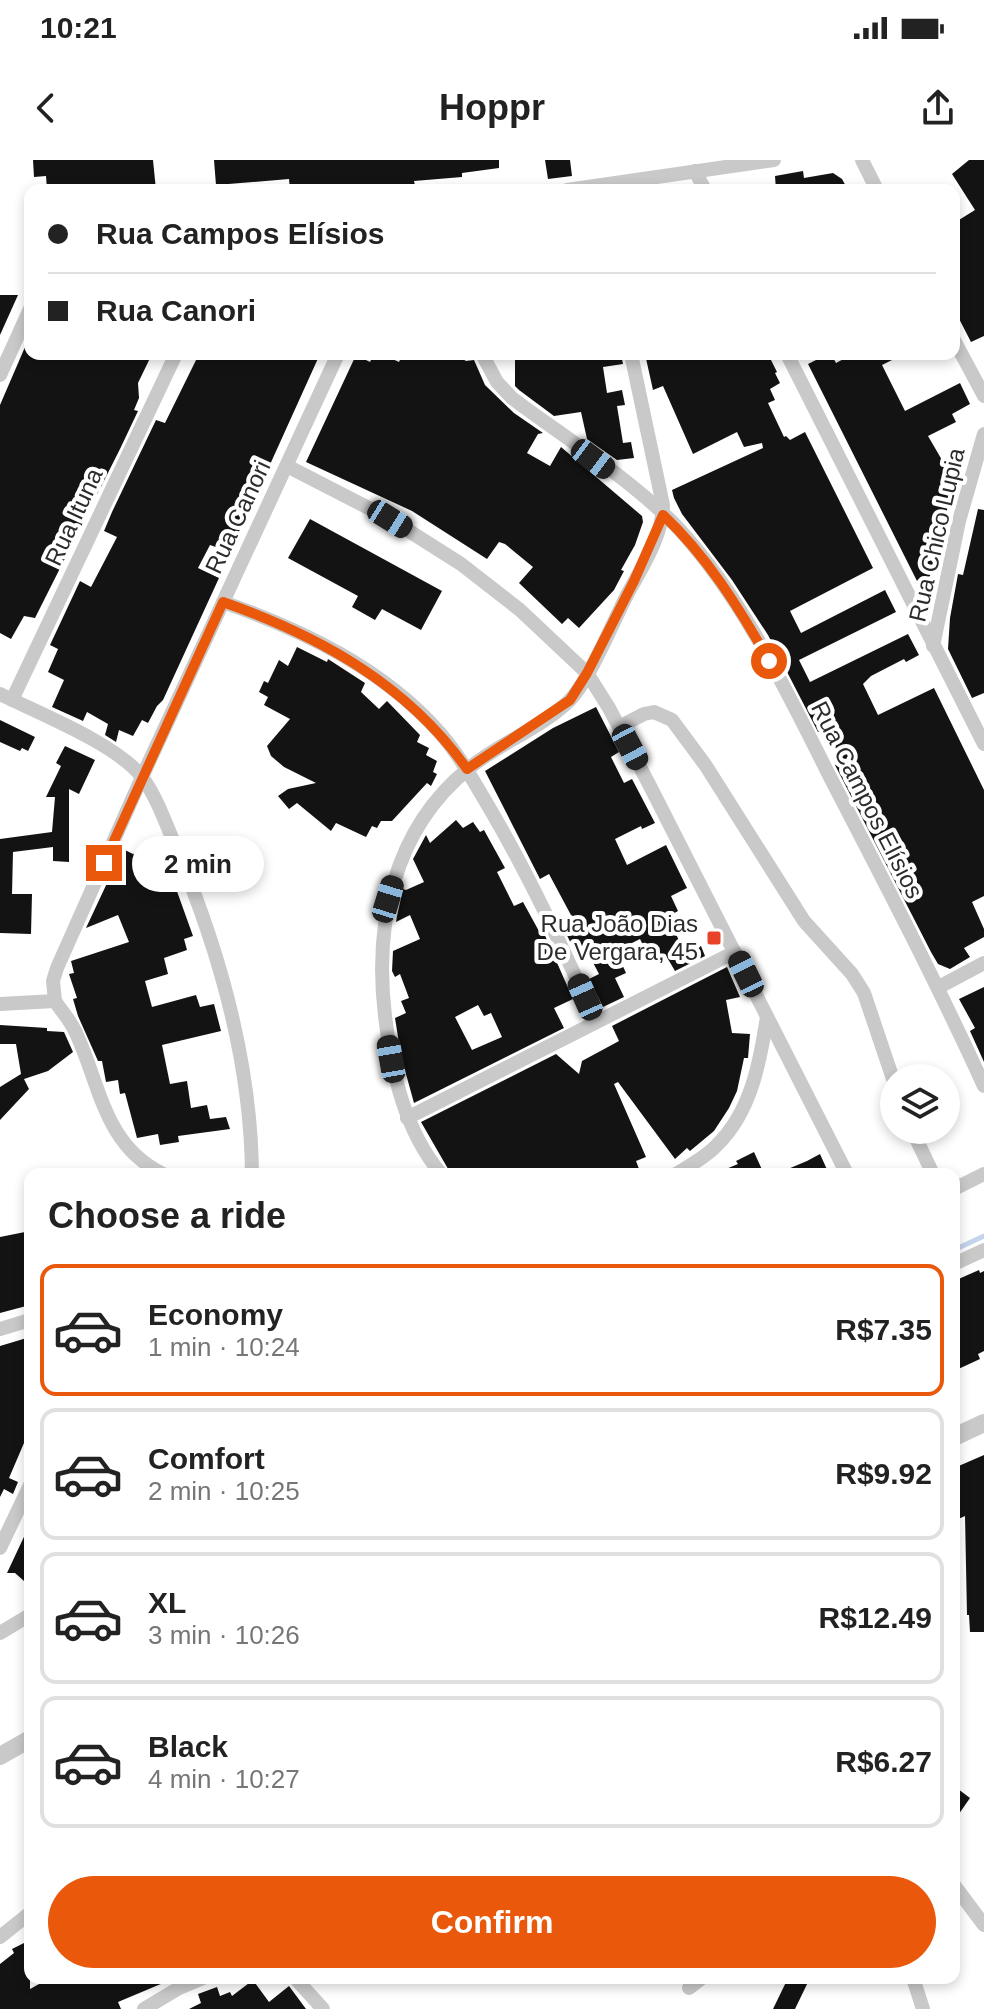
<!DOCTYPE html>
<meta charset="utf-8">
<style>
body{margin:0;font-family:Helvetica,sans-serif;background:#f6f6f6;color:#222;height:100vh;display:flex;flex-direction:column;font-size:30px;white-space:nowrap}
*{box-sizing:border-box;margin:0}
p{font-size:26px;color:#767676}
.icon{flex:none;width:44px;height:44px;fill:none;stroke:currentColor;stroke-width:2;stroke-linecap:round;stroke-linejoin:round}
.map{position:relative;flex:1;overflow:hidden}
.side{position:absolute;left:24px;top:1008px;width:936px;height:816px;display:flex;flex-direction:column;background:#fff;border-radius:16px;box-shadow:0 4px 12px #0003}
.side>*{flex:none}
.guide{position:absolute;left:24px;top:24px;width:936px;height:176px;border-radius:16px;box-shadow:0 4px 12px #0003;display:grid;align-content:center;height:176px;padding:0 24px;background:#fff}
.controls{position:absolute;left:880px;top:904px;display:grid;gap:16px}
.controls a{display:grid;place-items:center;width:80px;height:80px;border-radius:50%;background:#fff;box-shadow:0 4px 12px #0003;font-size:40px}
.end{position:absolute;width:36px;height:36px;margin:-18px;border:10px solid #ea580c;background:#fff;box-shadow:0 0 0 4px #fff}
.from{border-radius:50%}
.bubble{position:absolute;height:56px;border-radius:28px;background:#fff;box-shadow:0 4px 12px #0003;font-size:26px;font-weight:700;line-height:56px;text-align:center}
.car{position:absolute;width:24px;height:48px;margin:-24px -12px;border-radius:10px;box-shadow:0 0 6px 2px #0007;background:linear-gradient(#222 24%,#8ab4d8 0 40%,#222 0 76%,#8ab4d8 0 86%,#222 0)}
.guide b{display:flex;align-items:center;gap:28px;height:76px;font-size:30px}
.guide b+b{border-top:2px solid #e0e0e0}
.guide i{width:20px;height:20px;background:#222}
ul{padding:0;list-style:none}
li{display:flex;align-items:center;gap:24px;height:132px;margin:0 16px 12px;padding:0 8px;border:4px solid #e0e0e0;border-radius:16px}
li div{flex:1}
li b{display:block;font-size:30px}
li em{font-style:normal;font-weight:700}
li.current{border-color:#ea580c}
li>.icon{width:72px;height:72px;stroke-width:1.5}
h2{padding:0 24px;font-size:36px;line-height:96px}
.action{display:flex;gap:16px;margin-top:auto;padding:16px 24px}
.action a{flex:1;height:92px;border-radius:48px;background:#ea580c;color:#fff;font-size:32px;font-weight:700;line-height:92px;text-align:center}
.status{display:flex;justify-content:space-between;align-items:center;height:56px;padding:0 40px;background:#fff;direction:ltr}
.status svg{height:22px;fill:currentColor}
header{display:flex;justify-content:space-between;align-items:center;height:104px;padding:0 24px;background:#fff;font-size:36px;font-weight:700}
.map>svg:first-child{display:block}
.lines{fill:none;stroke-linecap:round;stroke-linejoin:round}
.stream{stroke:#c4d4eb;stroke-width:5}
.building{fill:#131313;fill-rule:evenodd}
.minor{stroke:#c9c9c9;stroke-width:14}
.tertiary{stroke:#c9c9c9;stroke-width:18}
.route{stroke:#ea580c;stroke-width:10}
.poi-dot{fill:#e84229;stroke:#fff;stroke-width:3}
.labels{text-anchor:middle;stroke-width:8;stroke-linejoin:round;paint-order:stroke}
.street-label{font-size:24px;fill:#2c2c2c;stroke:#fff}
.poi-label{font-size:24px;fill:#2c2c2c;stroke:#fff;text-anchor:end}
</style>
<div class="status"><b>10:21</b><svg viewBox="0 0 49 12"><path d="M0 12V9h3v3zM5 12V6h3v6zM10 12V3h3v9zM15 12V0h3v12zM26 1h20v11H26zM47 4h2v5h-2z"/></svg></div>
<header><svg class="icon" aria-label="back" viewBox="0 0 24 24"><path d="M15 5l-7 7 7 7"/></svg>Hoppr<svg class="icon" aria-label="share" viewBox="0 0 24 24"><path d="M12 15V3M7 8l5-5 5 5M5 13v7h14v-7"/></svg></header>
<div class="map">
<svg width="984" height="1849" viewBox="0 0 984 1849">
<rect width="100%" height="100%" fill="#fff"/>
<g class="lines">
<path class="stream" d="M954,1090L984,1076"/>
</g>
<g class="building">
<path d="M33,0H153L156,30H47L46,16L34,17Z"/>
<path d="M214,0H499V8L462,13V17L414,21L416,30H290L289,19L216,25Z"/>
<path d="M545,0H570L572,16L548,19Z"/>
<path d="M969,0H984V176L971,182L954,149V63L975,50L952,14Z"/>
<path d="M803,11L804,18L833,13L842,19L848,30H776L775,16Z"/>
<path d="M0,135H18L0,175Z"/>
<path d="M25,187L30,190V194H152L138,223L139,238L134,250L138,251L120,289L35,458L24,456L11,479L0,473V245Z"/>
<path d="M199,194H320L263,320L257,316L242,347L248,351L230,392L210,385L198,408L219,418L163,540L157,546L148,563L142,560L133,576L119,570L116,582L105,575L108,564L87,552L83,561L52,547L64,520L48,512L58,489L50,485L80,421L91,427L117,377L104,371L112,352L156,260L165,263Z"/>
<path d="M374,194H381L399,202L403,194H454L466,201L474,200L485,225L514,253L543,273L538,274L527,293L550,306L561,287L642,356L643,362L635,385L621,410L624,411L614,430L579,468L568,458L562,464L519,423L533,407L505,384L499,382L487,399L412,351L306,302L356,195L370,202Z"/>
<path d="M515,194H621L623,204L603,207L607,233L622,230L625,245L617,246L623,283L631,282L634,298L617,300L587,279L581,252L554,256L519,230L515,226Z"/>
<path d="M645,194H768L777,212L775,213L780,223L770,229L775,240L768,243L784,277L786,276L790,280L805,272L873,408L790,451L801,473L885,430L896,452L799,500L810,522L908,474L919,495L906,502L904,499L871,516L863,524L878,555L934,528L984,630V736L972,742L984,769V777L964,788L970,797L950,809L938,804L931,792L835,605L842,601L826,568L818,572L768,475L732,420L682,354L674,338L672,330L763,288L762,283L744,287L737,272L693,294L663,226L653,230Z"/>
<path d="M828,194H831L836,203L853,194H904L882,205L905,251L960,223L970,244L952,254L956,262L928,276L942,300L951,295L958,307L930,416L924,419L917,421L808,204Z"/>
<path d="M978,349L984,350V533L972,538L948,489L950,458L958,414L963,415Z"/>
<path d="M310,359L442,431L421,470L382,449L375,460L352,447L358,436L288,398Z"/>
<path d="M297,487L327,502L328,499L365,523L361,532L379,549L387,541L420,575L417,582L429,588L426,595L437,601L433,612L437,614L431,626L427,623L392,661H381L377,668L372,666L366,677L336,663L331,671L297,643L289,649L278,636L288,629L316,623L284,607L271,596L267,586L290,559L264,545L268,537L259,532L264,521L268,523L279,500L288,506Z"/>
<path d="M596,547L619,592L611,597L624,623L632,619L655,663L642,669L641,666L615,679L627,705L666,685L687,728L671,736L678,751L669,756L681,786L693,779L697,788L701,786L705,796L675,811L665,794L651,801L640,779L616,791L626,813L615,818L624,837L603,847L589,819L599,814L587,791L577,796L561,763L572,757L549,714L540,719L485,611L553,568Z"/>
<path d="M0,560L35,577L28,591L22,588L20,591L0,582Z"/>
<path d="M65,586L95,600L79,634L69,629V702L53,701V687L13,692L12,734H32L31,774L0,773V679L52,672L55,637H46L61,606L56,603Z"/>
<path d="M456,660L463,668L473,662L480,672L484,670L505,708L497,712L514,746L523,742L540,773L543,771L573,839L554,848L564,868L414,943L401,896L395,858L406,853L401,841L409,838L400,814L395,817L392,811L393,791L420,779L410,755L396,762L397,756L403,729L406,730L424,722L413,699L426,675L430,683ZM478,845L484,856L491,853L502,877L472,890L455,857Z"/>
<path d="M155,684L174,723L193,776L184,779L187,790L164,798L168,814L145,821L152,847L196,835L200,847L214,844L221,871L162,885L170,924L187,921L191,948L207,945L210,959L226,957L230,969L178,976L179,982L160,985L158,974L137,978L125,933L120,934L118,920L106,922L102,901H98L78,856L73,839L77,838L69,814L74,813L71,801L129,782L118,755L86,768L123,689L133,694Z"/>
<path d="M727,807L740,837L726,840L732,873L750,874L748,898H744L737,931L729,948L714,971L690,991L687,988L675,999L618,922L614,924L646,997L636,1001L641,1014H451L421,962L556,894L579,914L582,901L619,881L612,866Z"/>
<path d="M984,827V902L970,871L975,868L959,839Z"/>
<path d="M0,865L47,868V871L64,872L73,892L48,911L24,919L29,929L0,960V927L21,914L16,884H0Z"/>
<path d="M754,992L764,1014H714L738,1004L736,1001Z"/>
<path d="M820,994L829,1014H776L807,1001Z"/>
<path d="M30,1071V1145L0,1153V1077Z"/>
<path d="M979,1110L980,1113L984,1111V1191L978,1194L980,1199L954,1211V1121Z"/>
<path d="M30,1177V1269L9,1318L18,1322L13,1334L4,1329L0,1337V1186Z"/>
<path d="M984,1295V1472H970L969,1455H967L965,1356L954,1361V1308Z"/>
<path d="M30,1364V1409L24,1421L15,1413H7Z"/>
<path d="M954,1626L970,1638L954,1661Z"/>
<path d="M30,1780V1829L50,1818H175L118,1842L121,1849H0V1804L14,1793L12,1789Z"/>
<path d="M788,1818H810L795,1849H773Z"/>
<path d="M253,1820L269,1842L289,1826L306,1849H189L201,1843L198,1834L217,1827L220,1836L230,1832L232,1836Z"/>
</g>
<g class="lines">
<g class="minor">
<path d="M862,0L877,30"/>
<path d="M695,11L705,30"/>
<path d="M567,30L774,0"/>
<path d="M954,180L984,236"/>
<path d="M482,194L497,222L512,238C564,277 635,322 679,369C744,440 787,532 830,617C883,719 936,821 984,926"/>
<path d="M787,194L984,584"/>
<path d="M0,215L30,149"/>
<path d="M287,306L390,359L461,404L520,450L587,513L609,548L651,628L847,1014"/>
<path d="M223,442C302,470 383,508 440,573C460,596 474,622 490,649C530,717 563,789 596,861"/>
<path d="M933,486L959,361L984,274"/>
<path d="M0,534C38,553 117,584 142,617C156,636 165,661 174,683C218,786 251,901 252,1014"/>
<path d="M12,540L176,194"/>
<path d="M619,567L644,554L654,552L672,560L706,606L804,761L852,814L864,833L894,922"/>
<path d="M939,827L984,803"/>
<path d="M55,841C62,852 71,861 76,873C101,927 104,985 163,1014"/>
<path d="M0,844L55,841L53,821L57,808L142,617L338,194"/>
<path d="M407,958L735,792"/>
<path d="M912,970L933,1014"/>
<path d="M441,1014C404,969 392,913 385,856C374,765 393,670 468,609C499,583 540,569 569,541C589,521 613,462 627,435C641,409 663,375 663,345L631,194"/>
<path d="M676,1014C689,1006 706,997 717,985C751,952 760,902 767,857"/>
<path d="M954,1029L984,1014"/>
<path d="M954,1104L984,1090"/>
<path d="M0,1169L30,1160"/>
<path d="M0,1388L30,1325"/>
<path d="M0,1473L30,1455"/>
<path d="M954,1725L984,1765"/>
<path d="M0,1777L30,1753"/>
<path d="M295,1818L323,1849"/>
<path d="M913,1818L923,1849"/>
<path d="M689,1828L702,1818"/>
<path d="M144,1849L179,1828L203,1818"/>
</g>
<g class="tertiary">
<path d="M954,1277L984,1263"/>
<path d="M0,1596L30,1579"/>
</g>
</g>
<g class="lines">
<path class="route" d="M104,703L223,442C319,476 407,524 467,609L570,540L587,513L634,421L663,355C706,395 740,449 769,501"/>
</g>
<rect class="poi-dot" x="706" y="770" width="16" height="16" rx="4"/>
<g class="labels">
<g class="street-label">
<text transform="translate(74 357) rotate(-65)" y="8">Rua Ituna</text>
<text transform="translate(238 357) rotate(-65)" y="8">Rua Canori</text>
<text transform="translate(937 375) rotate(-77)" y="8">Rua Chico Lupia</text>
<text transform="translate(867 640) rotate(63)" y="8">Rua Campos Elísios</text>
</g>
<g class="poi-label">
<text x="698" y="772">Rua João Dias<tspan x="698" dy="28">De Vergara, 45</tspan></text>
</g>
</g>
</svg>
<div class="controls">
<a><svg class="icon" aria-label="layers" viewBox="0 0 24 24"><path d="M12 4l9 5-9 5-9-5zM3 14l9 5 9-5"/></svg></a>
</div>
<i class="end from" style="left:769px;top:501px"></i>
<i class="end" style="left:104px;top:703px"></i>
<div class="bubble" style="left:132px;top:676px;width:132px">2 min</div>
<i class="car" style="left:593px;top:299px;rotate:127deg"></i>
<i class="car" style="left:390px;top:359px;rotate:122deg"></i>
<i class="car" style="left:630px;top:587px;rotate:152deg"></i>
<i class="car" style="left:388px;top:739px;rotate:17deg"></i>
<i class="car" style="left:746px;top:814px;rotate:334deg"></i>
<i class="car" style="left:585px;top:837px;rotate:336deg"></i>
<i class="car" style="left:391px;top:899px;rotate:350deg"></i>
<div class="guide">
<b><i class="from"></i>Rua Campos Elísios</b>
<b><i></i>Rua Canori</b>
</div>
<section class="side">
<h2>Choose a ride</h2>
<ul>
<li class="current"><svg class="icon" aria-label="car" viewBox="0 0 24 24"><path d="M5 17H2v-5l4-1 3-4h7l3 4 3 1v5h-3M9 17h6M6 11h13"/><circle cx="7" cy="17" r="2"/><circle cx="17" cy="17" r="2"/></svg><div><b>Economy</b><p>1 min · 10:24</p></div><em>R$7.35</em></li>
<li><svg class="icon" aria-label="car" viewBox="0 0 24 24"><path d="M5 17H2v-5l4-1 3-4h7l3 4 3 1v5h-3M9 17h6M6 11h13"/><circle cx="7" cy="17" r="2"/><circle cx="17" cy="17" r="2"/></svg><div><b>Comfort</b><p>2 min · 10:25</p></div><em>R$9.92</em></li>
<li><svg class="icon" aria-label="car" viewBox="0 0 24 24"><path d="M5 17H2v-5l4-1 3-4h7l3 4 3 1v5h-3M9 17h6M6 11h13"/><circle cx="7" cy="17" r="2"/><circle cx="17" cy="17" r="2"/></svg><div><b>XL</b><p>3 min · 10:26</p></div><em>R$12.49</em></li>
<li><svg class="icon" aria-label="car" viewBox="0 0 24 24"><path d="M5 17H2v-5l4-1 3-4h7l3 4 3 1v5h-3M9 17h6M6 11h13"/><circle cx="7" cy="17" r="2"/><circle cx="17" cy="17" r="2"/></svg><div><b>Black</b><p>4 min · 10:27</p></div><em>R$6.27</em></li>
</ul>
<div class="action"><a>Confirm</a></div>
</section>
</div>
